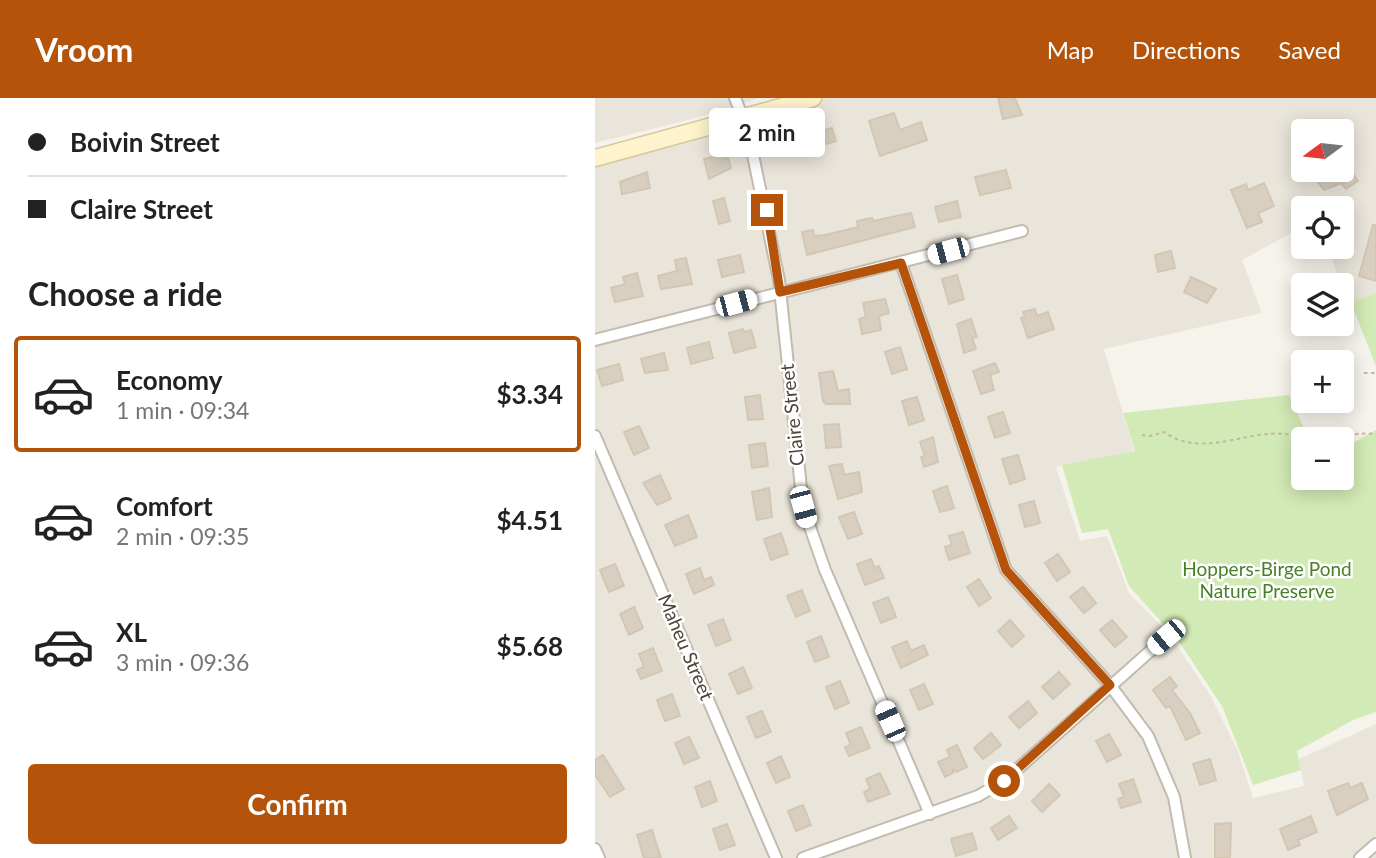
<!DOCTYPE html>
<meta charset="utf-8">
<style>
body{margin:0;font-family:Lato,sans-serif;background:#f6f6f6;color:#222;height:100vh;display:flex;flex-direction:column;font-size:26px;white-space:nowrap}
*{box-sizing:border-box;margin:0}
p{font-size:23px;color:#767676}
.icon{flex:none;width:38px;height:38px;fill:none;stroke:currentColor;stroke-width:2;stroke-linecap:round;stroke-linejoin:round}
.map{position:relative;flex:1;overflow:hidden}
.details{display:flex;flex-direction:column;background:#fff;width:595px}
.details>*{flex:none}
.hud{display:grid;align-content:center;height:154px;padding:0 28px;background:#fff}
.needle{width:46px;rotate:255deg}
.buttons{position:absolute;left:696px;top:21px;display:grid;gap:14px}
.buttons a{display:grid;place-items:center;width:63px;height:63px;border-radius:7px;background:#fff;box-shadow:0 4px 18px #0003;font-size:35px}
.end{position:absolute;width:32px;height:32px;margin:-16px;border:9px solid #b45309;background:#fff;box-shadow:0 0 0 4px #fff}
.from{border-radius:50%}
.bubble{position:absolute;height:49px;border-radius:7px;background:#fff;box-shadow:0 4px 18px #0003;font-size:23px;font-weight:700;line-height:49px;text-align:center}
.car{position:absolute;width:21px;height:42px;margin:-21px -10px;border-radius:9px;box-shadow:0 0 5px 2px #0007;background:linear-gradient(#fff 24%,#345 0 40%,#fff 0 76%,#345 0 86%,#fff 0)}
.hud b{display:flex;align-items:center;gap:24px;height:66px;font-size:26px}
.hud b+b{border-top:2px solid #e0e0e0}
.hud i{width:18px;height:18px;background:#222}
ul{padding:0;list-style:none}
li{display:flex;align-items:center;gap:21px;height:116px;margin:0 14px 10px;padding:0 14px;border:4px solid transparent;border-radius:7px}
li div{flex:1}
li b{display:block;font-size:26px}
li em{font-style:normal;font-weight:700}
li.active{border-color:#b45309}
li>.icon{width:63px;height:63px;stroke-width:1.5}
h2{padding:0 28px;font-size:32px;line-height:84px}
.cta{display:flex;gap:14px;margin-top:auto;padding:14px 28px}
.cta a{flex:1;height:80px;border-radius:7px;background:#b45309;color:#fff;font-size:28px;font-weight:700;line-height:80px;text-align:center}
header{display:flex;align-items:center;gap:42px;box-sizing:border-box;height:98px;padding:0 35px;background:#b45309;color:#fff}
header strong{font-size:33px}
nav{display:flex;gap:38px;margin-inline-start:auto;font-size:24px}
main{display:flex;flex:1;min-height:0}
.map>svg:first-child{display:block}
.residential{fill:#eae5da;fill-rule:evenodd}
.green{fill:#d2eab5}
.building{fill:#d8cfc1;stroke:#d3c7b4;stroke-width:2}
.lines{fill:none;stroke-linecap:round;stroke-linejoin:round}
.minor-casing{stroke:#c2bbae;stroke-width:14}
.secondary-casing{stroke:#d6c79b;stroke-width:19}
.path{stroke:#c4b79f;stroke-width:2;stroke-dasharray:3.5 3.5;stroke-linecap:butt}
.minor{stroke:#fff;stroke-width:10}
.secondary{stroke:#fff3cd;stroke-width:16}
.route{stroke:#b45309;stroke-width:9}
.labels{text-anchor:middle;stroke-width:5;stroke-linejoin:round;paint-order:stroke}
.street-label{font-size:19px;fill:#4b4439;stroke:#fff}
.park-label{font-size:19px;fill:#4a7f2a;stroke:#fff}
</style>
<header>
<strong>Vroom</strong>
<nav><a>Map</a><a>Directions</a><a>Saved</a></nav>
</header>
<main>
<section class="details">
<div class="hud">
<b><i class="from"></i>Boivin Street</b>
<b><i></i>Claire Street</b>
</div>
<h2>Choose a ride</h2>
<ul>
<li class="active"><svg class="icon" aria-label="car" viewBox="0 0 24 24"><path d="M5 17H2v-5l4-1 3-4h7l3 4 3 1v5h-3M9 17h6M6 11h13"/><circle cx="7" cy="17" r="2"/><circle cx="17" cy="17" r="2"/></svg><div><b>Economy</b><p>1 min · 09:34</p></div><em>$3.34</em></li>
<li><svg class="icon" aria-label="car" viewBox="0 0 24 24"><path d="M5 17H2v-5l4-1 3-4h7l3 4 3 1v5h-3M9 17h6M6 11h13"/><circle cx="7" cy="17" r="2"/><circle cx="17" cy="17" r="2"/></svg><div><b>Comfort</b><p>2 min · 09:35</p></div><em>$4.51</em></li>
<li><svg class="icon" aria-label="car" viewBox="0 0 24 24"><path d="M5 17H2v-5l4-1 3-4h7l3 4 3 1v5h-3M9 17h6M6 11h13"/><circle cx="7" cy="17" r="2"/><circle cx="17" cy="17" r="2"/></svg><div><b>XL</b><p>3 min · 09:36</p></div><em>$5.68</em></li>
</ul>
<div class="cta"><a>Confirm</a></div>
</section>
<div class="map">
<svg width="781" height="760" viewBox="0 0 781 760">
<rect width="100%" height="100%" fill="#f6f3ec"/>
<g class="residential">
<path d="M0,0H164L97,21L0,45Z"/>
<path d="M192,0H781V203L757,215L732,149H747V110H709V128L647,162L667,215L509,251L539,353L461,369L485,443L512,438L534,495L575,537L615,597L643,653L658,700L709,688L704,661L781,626V760H0V58ZM709,33H747V72H709Z"/>
</g>
<g class="green">
<path d="M781,195V268L756,205Z"/>
<path d="M694,297L714,341H709V380H747V351L781,332V614L758,622L702,653L706,672L658,687L627,608L585,545L534,488L513,431L487,435L467,367L540,353L528,315Z"/>
</g>
<g class="building">
<path d="M403,0H420L427,17L408,21Z"/>
<path d="M299,15L305,32L326,24L332,42L285,58L274,23Z"/>
<path d="M237,30L241,43L220,49L216,36Z"/>
<path d="M127,57L128,61L133,60L136,70L114,81L109,61Z"/>
<path d="M747,60L763,83L751,91L746,85L729,92L717,76L723,72H747Z"/>
<path d="M411,72L416,90L385,97L380,79Z"/>
<path d="M52,74L55,90L27,96L25,84Z"/>
<path d="M669,85L679,108L663,115L667,124L652,130L636,92L651,86L653,92Z"/>
<path d="M129,100L135,123L124,126L118,103Z"/>
<path d="M362,103L366,119L344,124L340,109Z"/>
<path d="M316,115L320,129L212,157L207,134L218,132L219,138L230,137L263,129L262,123L277,120L278,123Z"/>
<path d="M778,127H781V183L764,178Z"/>
<path d="M576,153L580,170L563,174L560,157Z"/>
<path d="M145,157L149,174L127,179L123,162Z"/>
<path d="M91,160L97,186L66,191L63,178L82,173L80,162Z"/>
<path d="M42,175L48,198L20,204L16,190L30,186L28,179Z"/>
<path d="M362,177L369,201L354,206L347,181Z"/>
<path d="M596,179L621,191L612,205L589,194Z"/>
<path d="M290,201L294,215L284,218L286,232L267,236L264,221L271,219L268,205Z"/>
<path d="M440,211L442,218L453,214L459,231L433,240L426,220L430,219L428,214Z"/>
<path d="M376,221L382,239L377,240L381,251L369,255L362,226Z"/>
<path d="M148,231L149,234L156,232L161,249L139,255L134,235Z"/>
<path d="M114,244L118,260L96,266L92,250Z"/>
<path d="M305,249L312,271L297,276L290,254Z"/>
<path d="M69,255L73,272L50,275L46,261Z"/>
<path d="M400,265L404,274L395,277L399,292L386,296L378,273Z"/>
<path d="M24,266L28,282L7,288L2,272Z"/>
<path d="M238,273L243,293L254,291L255,306H231L228,303L224,275Z"/>
<path d="M165,297L168,321L153,322L150,299Z"/>
<path d="M322,299L329,322L314,327L307,303Z"/>
<path d="M408,314L415,335L400,340L393,319Z"/>
<path d="M244,326L246,349L231,350L229,327Z"/>
<path d="M44,328L54,350L39,357L29,334Z"/>
<path d="M338,339L343,364L329,369L326,359L330,358L325,344Z"/>
<path d="M170,345L173,368L157,370L154,347Z"/>
<path d="M423,357L430,381L415,386L407,361Z"/>
<path d="M247,366L249,377L264,374L267,394L243,401L234,368Z"/>
<path d="M65,377L76,401L62,407L48,385Z"/>
<path d="M352,388L359,410L345,414L338,393Z"/>
<path d="M174,390L177,419L162,422L157,394Z"/>
<path d="M439,403L445,425L430,429L424,407Z"/>
<path d="M259,414L267,436L253,441L244,419Z"/>
<path d="M93,417L102,439L80,448L70,427Z"/>
<path d="M368,434L375,455L354,462L350,449L357,447L354,438Z"/>
<path d="M186,435L193,456L176,462L169,441Z"/>
<path d="M463,456L475,474L462,483L450,465Z"/>
<path d="M276,461L280,470L284,468L289,480L270,487L262,466Z"/>
<path d="M20,466L29,488L14,494L5,472Z"/>
<path d="M105,470L109,482L116,479L119,487L99,496L91,476Z"/>
<path d="M384,481L396,500L384,508L372,489Z"/>
<path d="M488,489L501,505L489,515L475,499Z"/>
<path d="M207,492L215,513L201,519L192,498Z"/>
<path d="M293,499L301,519L286,525L278,505Z"/>
<path d="M39,509L48,530L34,537L25,516Z"/>
<path d="M128,521L136,542L121,548L113,527Z"/>
<path d="M415,522L429,538L417,549L403,533Z"/>
<path d="M517,522L532,539L520,549L505,532Z"/>
<path d="M226,538L234,559L220,564L212,544Z"/>
<path d="M312,543L316,553L329,547L333,557L306,570L297,549Z"/>
<path d="M58,550L67,573L46,581L42,572L49,569L44,556Z"/>
<path d="M148,569L157,590L143,596L134,576Z"/>
<path d="M464,574L475,586L458,601L447,589Z"/>
<path d="M575,579L582,588L577,592L595,615L605,635L591,642L575,608L571,610L558,592Z"/>
<path d="M245,583L254,605L240,611L231,589Z"/>
<path d="M329,586L338,606L324,612L315,592Z"/>
<path d="M77,596L85,618L70,623L62,602Z"/>
<path d="M433,603L442,615L424,630L414,619Z"/>
<path d="M167,613L176,634L161,640L152,619Z"/>
<path d="M266,629L275,650L254,658L250,649L256,647L251,635Z"/>
<path d="M396,635L406,647L388,661L379,650Z"/>
<path d="M514,636L526,657L512,664L501,643Z"/>
<path d="M94,639L104,660L89,666L80,645Z"/>
<path d="M362,647L372,669L361,674L358,671V675L350,679L343,664L355,659L352,652Z"/>
<path d="M8,657L29,691L15,699L0,677V662Z"/>
<path d="M186,658L195,679L181,685L172,665Z"/>
<path d="M615,661L621,682L605,687L598,666Z"/>
<path d="M285,675L295,696L273,704L269,694L275,691L271,681Z"/>
<path d="M538,681L546,704L526,710L523,701L529,699L524,686Z"/>
<path d="M115,683L122,703L107,709L100,689Z"/>
<path d="M753,685L755,690L767,685L773,701L742,717L733,693Z"/>
<path d="M454,686L465,697L447,714L437,703Z"/>
<path d="M208,707L216,727L201,733L193,713Z"/>
<path d="M414,718L422,730L403,742L396,730Z"/>
<path d="M716,718L722,734L703,742L705,747L693,752L685,731Z"/>
<path d="M636,725L635,760H620V726Z"/>
<path d="M132,726L140,747L125,752L118,731Z"/>
<path d="M57,732L66,760H49L42,737Z"/>
<path d="M377,735L382,751L361,758L356,741Z"/>
</g>
<g class="lines">
<g class="minor-casing">
<g id="minor">
<path d="M140,0L153,33L184,182L208,409L230,472L335,716"/>
<path d="M306,165L411,472L515,587L553,638L579,699L590,760"/>
<path d="M0,242L427,133"/>
<path d="M0,338L181,760"/>
<path d="M0,751L4,760"/>
<path d="M208,760L383,698L409,683L571,539"/>
<path d="M765,760L781,746"/>
</g>
</g>
<g class="secondary-casing">
<path id="secondary" d="M0,60L218,0"/>
</g>
<g class="path">
<path d="M769,275H781"/>
<path d="M547,337L556,338L569,334C601,357 638,339 673,336C691,334 709,340 727,339C745,339 763,334 781,336"/>
</g>
<use href="#minor" class="minor"/>
<use href="#secondary" class="secondary"/>
</g>
<g class="lines">
<path class="route" d="M172,112L185,194L306,165L411,472L515,587L409,683"/>
</g>
<g class="labels">
<g class="street-label">
<text transform="translate(197 317) rotate(-96)" y="7">Claire Street</text>
<text transform="translate(91 549) rotate(67)" y="7">Maheu Street</text>
</g>
<g class="park-label">
<text x="672" y="478">Hoppers-Birge Pond<tspan x="672" dy="22">Nature Preserve</tspan></text>
</g>
</g>
</svg>
<div class="buttons">
<a><svg class="needle" viewBox="-14 -14 28 28"><path d="M0-13l5 13h-10z" fill="#e53935"/><path d="M0 13l5-13h-10z" fill="#767676"/></svg></a>
<a><svg class="icon" aria-label="locate" viewBox="0 0 24 24"><circle cx="12" cy="12" r="6"/><path d="M12 2v4M12 18v4M2 12h4M18 12h4"/></svg></a>
<a><svg class="icon" aria-label="layers" viewBox="0 0 24 24"><path d="M12 4l9 5-9 5-9-5zM3 14l9 5 9-5"/></svg></a>
<a>+</a>
<a>−</a>
</div>
<i class="end from" style="left:409px;top:683px"></i>
<i class="end" style="left:172px;top:112px"></i>
<div class="bubble" style="left:114px;top:10px;width:116px">2 min</div>
<i class="car" style="left:353px;top:153px;rotate:255deg"></i>
<i class="car" style="left:141px;top:205px;rotate:75deg"></i>
<i class="car" style="left:208px;top:409px;rotate:165deg"></i>
<i class="car" style="left:571px;top:539px;rotate:230deg"></i>
<i class="car" style="left:295px;top:623px;rotate:336deg"></i>
</div>
</main>
